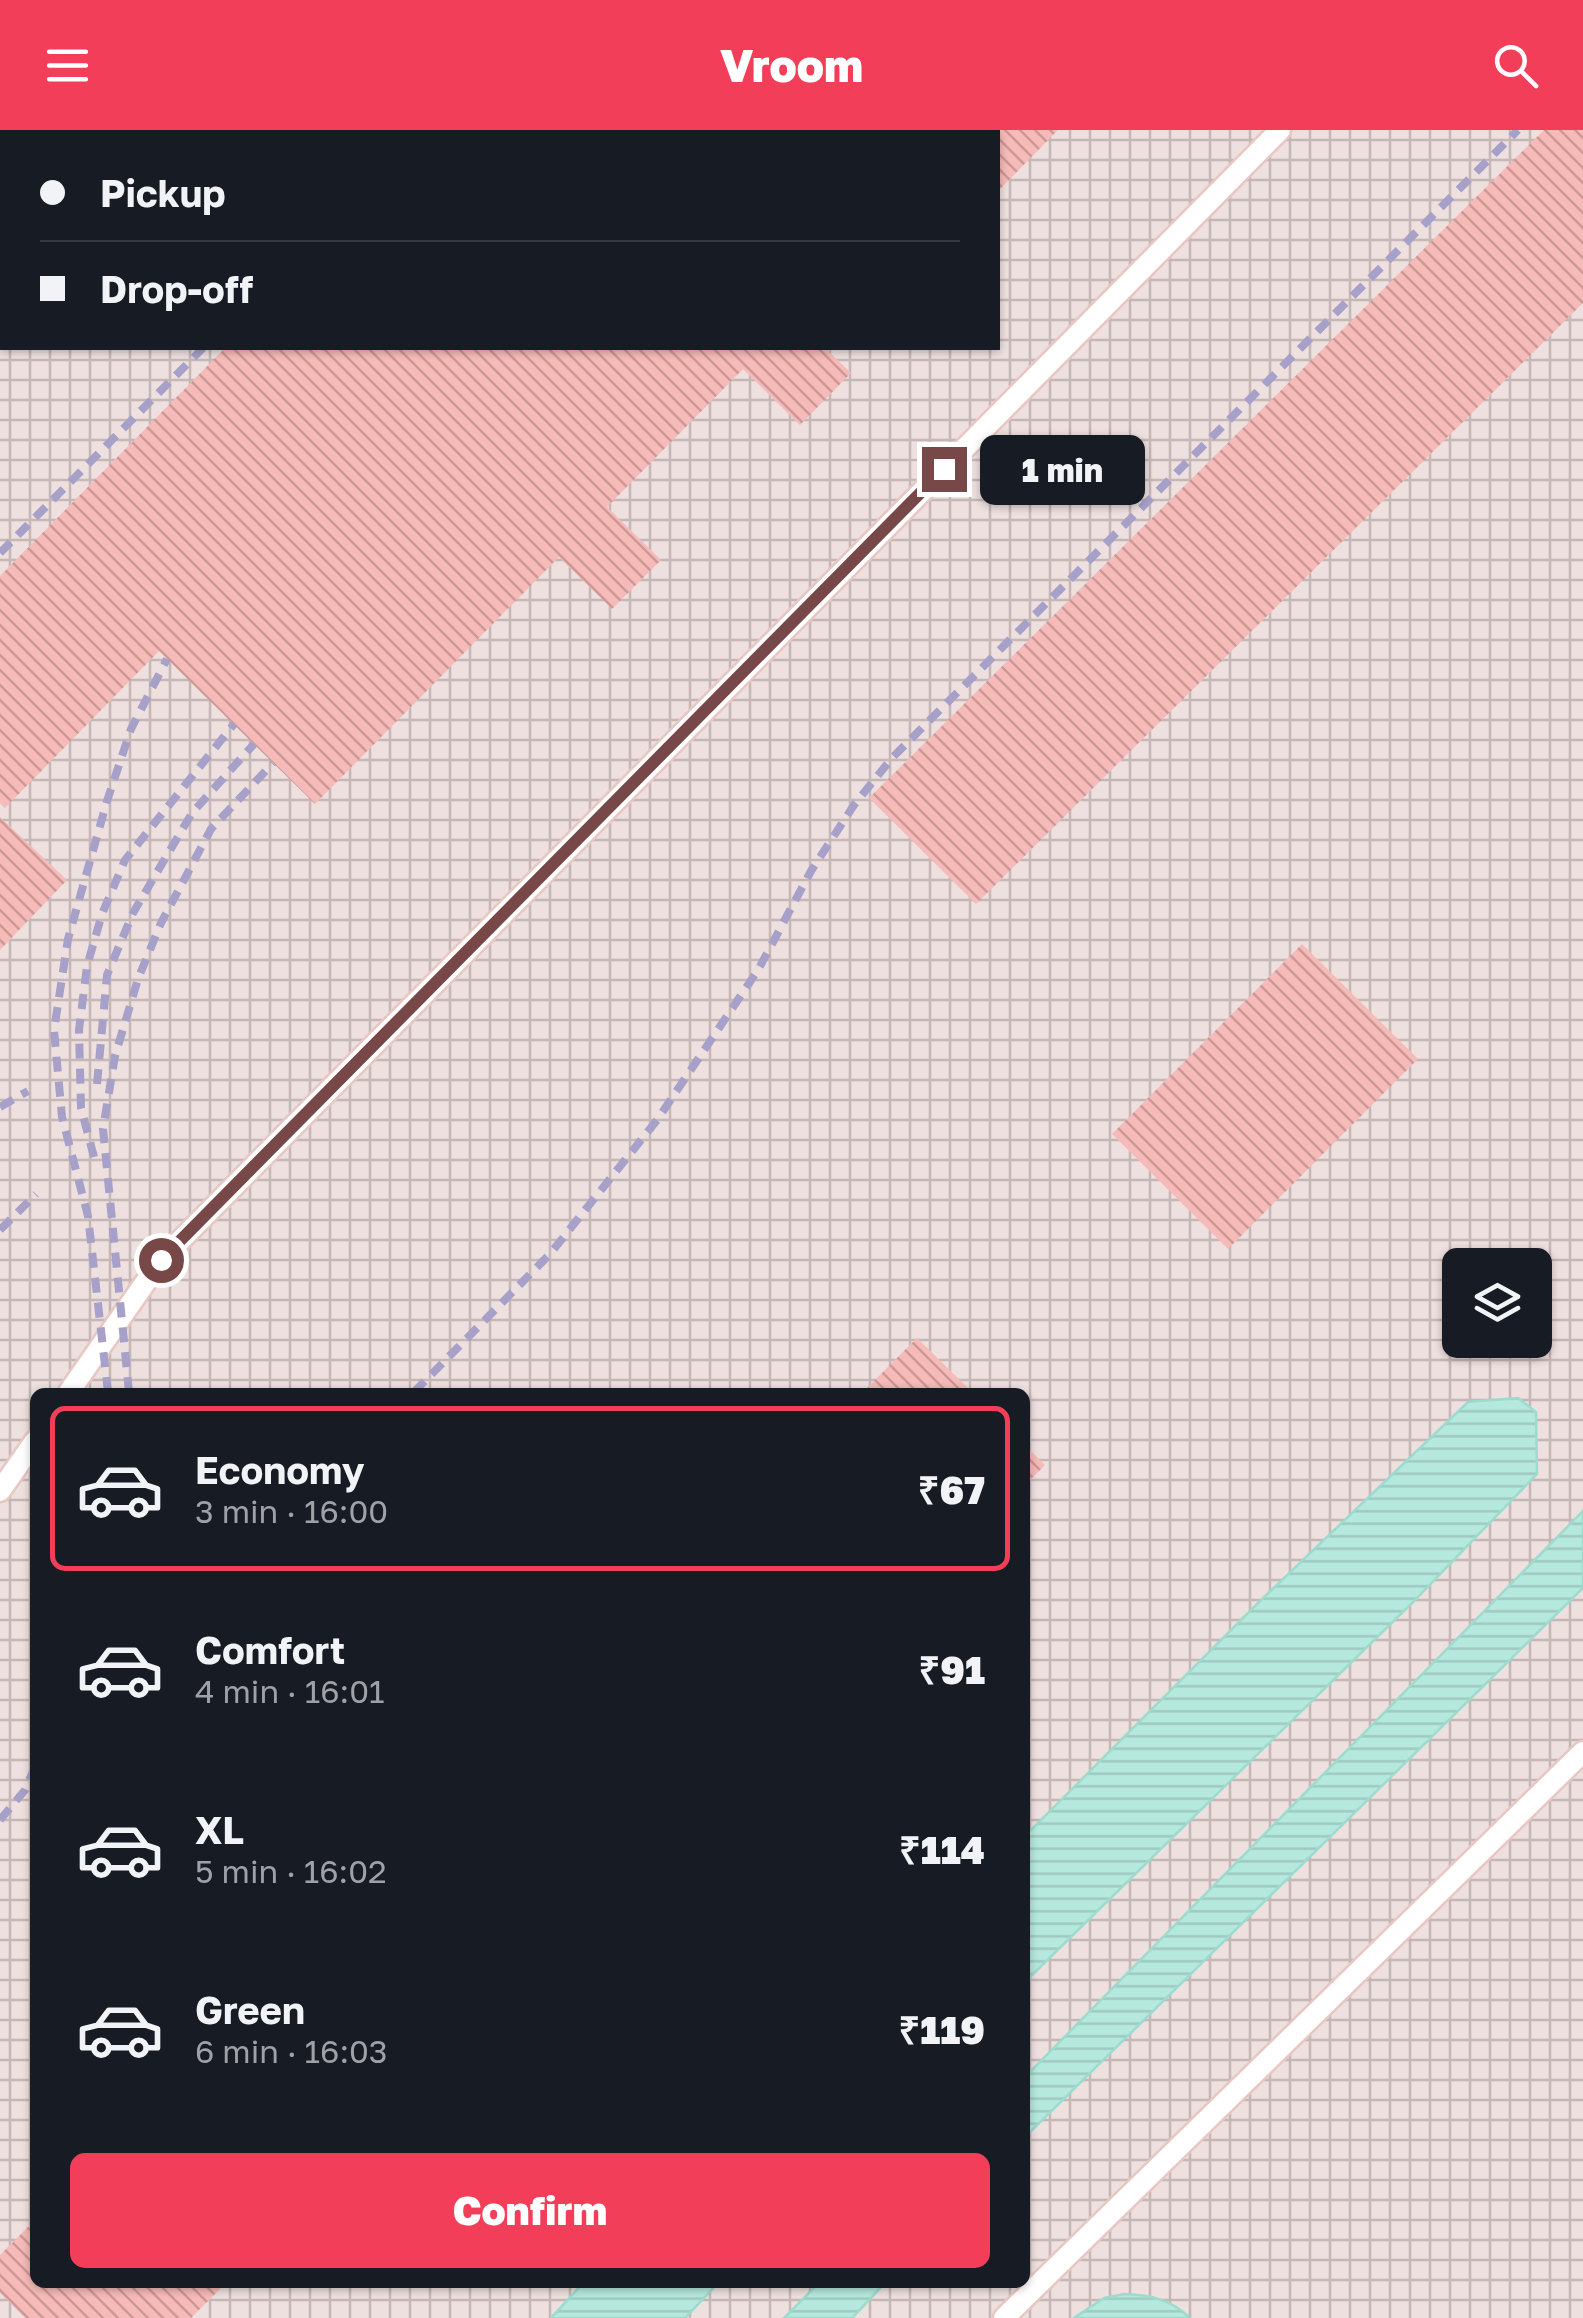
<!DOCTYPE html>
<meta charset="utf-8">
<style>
body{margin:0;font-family:"Golos Text",sans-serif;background:#20242c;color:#f1f3f6;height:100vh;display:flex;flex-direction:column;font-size:38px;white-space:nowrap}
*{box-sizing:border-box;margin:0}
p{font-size:32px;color:#9ea1a6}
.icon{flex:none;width:55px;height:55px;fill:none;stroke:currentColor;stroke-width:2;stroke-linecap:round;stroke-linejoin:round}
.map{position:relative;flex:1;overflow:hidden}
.sheet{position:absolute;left:30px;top:1258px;width:1000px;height:900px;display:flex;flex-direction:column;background:#171b24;border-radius:15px;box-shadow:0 2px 8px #0004}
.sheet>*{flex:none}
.banner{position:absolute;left:0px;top:0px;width:1000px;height:220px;box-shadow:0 2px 8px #0004;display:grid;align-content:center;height:220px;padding:0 40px;background:#171b24}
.fabs{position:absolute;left:1442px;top:1118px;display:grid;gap:20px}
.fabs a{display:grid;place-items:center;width:110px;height:110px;border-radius:15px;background:#171b24;box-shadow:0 2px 8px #0004;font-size:50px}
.end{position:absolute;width:45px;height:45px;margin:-22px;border:12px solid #784747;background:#fff;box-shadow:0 0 0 5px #fff}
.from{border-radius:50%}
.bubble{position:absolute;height:70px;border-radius:15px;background:#171b24;box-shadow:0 2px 8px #0004;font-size:32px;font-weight:800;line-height:70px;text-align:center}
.banner b{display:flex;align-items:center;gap:35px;height:95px;font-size:38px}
.banner b+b{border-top:2px solid #363941}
.banner i{width:25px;height:25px;background:#f1f3f6}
ul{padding:18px 0 0;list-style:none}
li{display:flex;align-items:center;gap:30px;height:165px;margin:0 20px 15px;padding:0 20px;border:5px solid transparent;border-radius:15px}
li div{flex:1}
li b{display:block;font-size:38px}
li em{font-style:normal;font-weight:800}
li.on{border-color:#f23e58}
li>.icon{width:90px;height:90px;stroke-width:1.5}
.cta{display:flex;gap:20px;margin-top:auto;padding:20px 40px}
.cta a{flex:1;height:115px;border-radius:15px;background:#f23e58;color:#fff;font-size:40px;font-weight:800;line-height:115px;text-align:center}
header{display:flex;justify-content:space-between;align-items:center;height:130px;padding:0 40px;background:#f23e58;color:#fff;font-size:45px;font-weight:800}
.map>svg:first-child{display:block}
.industrial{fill:url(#industrial-grid);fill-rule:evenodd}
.water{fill:url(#water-rules);stroke:#9bdcce;stroke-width:2.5}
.building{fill:url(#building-back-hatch)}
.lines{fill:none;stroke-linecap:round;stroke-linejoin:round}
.service-casing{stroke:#e8c7c3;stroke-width:25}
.service{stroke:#fff;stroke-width:20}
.rail{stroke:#a7a0c9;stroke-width:8;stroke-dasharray:15 10;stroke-linecap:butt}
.route{stroke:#784747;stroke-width:12}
</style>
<header><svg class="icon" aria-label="menu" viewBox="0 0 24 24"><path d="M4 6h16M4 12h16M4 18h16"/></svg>Vroom<svg class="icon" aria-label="search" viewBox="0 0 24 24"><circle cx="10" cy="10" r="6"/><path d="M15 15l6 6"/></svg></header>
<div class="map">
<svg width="1583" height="2188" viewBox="0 0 1583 2188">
<defs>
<pattern id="industrial-grid" width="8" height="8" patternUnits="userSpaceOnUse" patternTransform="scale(2.5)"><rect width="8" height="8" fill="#ede0de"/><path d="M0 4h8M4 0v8" fill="none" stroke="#c5b7b6"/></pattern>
<pattern id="water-rules" width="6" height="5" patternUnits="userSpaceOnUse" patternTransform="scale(2.5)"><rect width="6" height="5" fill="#b6e9de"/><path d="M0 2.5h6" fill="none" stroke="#a0c9c0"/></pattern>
<pattern id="building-back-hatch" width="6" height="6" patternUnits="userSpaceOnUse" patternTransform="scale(2.5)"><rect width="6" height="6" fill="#f6bab8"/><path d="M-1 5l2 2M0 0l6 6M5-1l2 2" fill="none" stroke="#cc9997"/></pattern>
</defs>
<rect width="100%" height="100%" fill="#feeae3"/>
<path class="industrial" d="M0,0H1583V2188H0ZM2,2H998V218H2ZM1460,1135H1535V1210H1460ZM35,1262H1025V2152H35Z"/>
<g class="water">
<path d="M1518,1268L1536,1282L1537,1344L1412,1473L1025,1852V1706L1258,1473L1468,1272Z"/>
<path d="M1583,1381V1458L1025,2007V1947Z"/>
<path d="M820,2152H885V2153L852,2188H784Z"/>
<path d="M583,2153V2152L718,2153L685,2188H551Z"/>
<path d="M1125,2164C1151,2165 1172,2170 1190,2188H1074L1104,2168Z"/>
</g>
<g class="building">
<path d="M998,0H1058L998,61Z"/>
<path d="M1544,0H1583V173L976,774L869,668Z"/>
<path d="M225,218H825L851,243L800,295L743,239L607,377L661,430L612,479L559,427L315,674L159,521L5,678L0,673V446Z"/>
<path d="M0,687L67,750L0,820Z"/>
<path d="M1302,814L1418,929L1228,1119L1112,1004Z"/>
<path d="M917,1208L972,1262H863Z"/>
<path d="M1025,1315L1045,1335L1025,1355Z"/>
<path d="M35,2090V2152H227L191,2188H25L0,2163V2125Z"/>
</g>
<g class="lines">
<g class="service-casing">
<g id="service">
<path d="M69,1262L161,1130L1280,0"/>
<path d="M0,1361L35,1311"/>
<path d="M1004,2188L1583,1622"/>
</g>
</g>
<use href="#service" class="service"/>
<g class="rail">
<path d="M415,2L418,0"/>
<path d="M0,423L203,218"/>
<path d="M97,954L107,845L133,783L192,683L254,614"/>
<path d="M0,977L28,961"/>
<path d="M94,1027L81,978L79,900L87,836L102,784L125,730L234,594"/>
<path d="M0,1100L36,1064"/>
<path d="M108,1262L88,1086L62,987L54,900L68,809L107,671L131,599L167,529"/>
<path d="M129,1262L103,999L115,926L138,849L161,793L211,699L273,633"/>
<path d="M414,1262L550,1124L657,990L758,840L811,741L854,675L892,628L1518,0"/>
<path d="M0,1690L25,1660L35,1637"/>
</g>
</g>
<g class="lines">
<path class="route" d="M161,1130L944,339"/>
</g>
</svg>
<div class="fabs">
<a><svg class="icon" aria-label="layers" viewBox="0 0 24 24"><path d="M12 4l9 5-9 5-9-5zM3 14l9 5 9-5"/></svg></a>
</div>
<i class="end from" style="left:161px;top:1130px"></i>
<i class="end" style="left:944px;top:339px"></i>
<div class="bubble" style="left:980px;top:305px;width:165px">1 min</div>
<div class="banner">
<b><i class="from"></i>Pickup</b>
<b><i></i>Drop-off</b>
</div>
<section class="sheet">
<ul>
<li class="on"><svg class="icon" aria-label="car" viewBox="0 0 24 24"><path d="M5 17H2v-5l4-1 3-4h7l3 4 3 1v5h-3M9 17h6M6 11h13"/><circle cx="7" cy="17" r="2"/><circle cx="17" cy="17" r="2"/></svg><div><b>Economy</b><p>3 min · 16:00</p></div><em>₹67</em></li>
<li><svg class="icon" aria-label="car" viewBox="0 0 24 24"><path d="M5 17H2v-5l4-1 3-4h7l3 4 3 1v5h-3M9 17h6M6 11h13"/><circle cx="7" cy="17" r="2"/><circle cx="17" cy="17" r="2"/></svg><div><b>Comfort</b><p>4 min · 16:01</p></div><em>₹91</em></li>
<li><svg class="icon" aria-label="car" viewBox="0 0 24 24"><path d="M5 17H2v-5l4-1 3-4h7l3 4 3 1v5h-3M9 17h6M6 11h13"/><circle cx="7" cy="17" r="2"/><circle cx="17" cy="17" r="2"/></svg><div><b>XL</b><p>5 min · 16:02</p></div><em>₹114</em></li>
<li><svg class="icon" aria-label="car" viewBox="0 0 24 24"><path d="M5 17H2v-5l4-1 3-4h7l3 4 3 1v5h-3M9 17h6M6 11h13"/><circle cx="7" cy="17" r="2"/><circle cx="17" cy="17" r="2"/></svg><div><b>Green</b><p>6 min · 16:03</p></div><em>₹119</em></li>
</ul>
<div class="cta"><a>Confirm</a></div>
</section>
</div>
